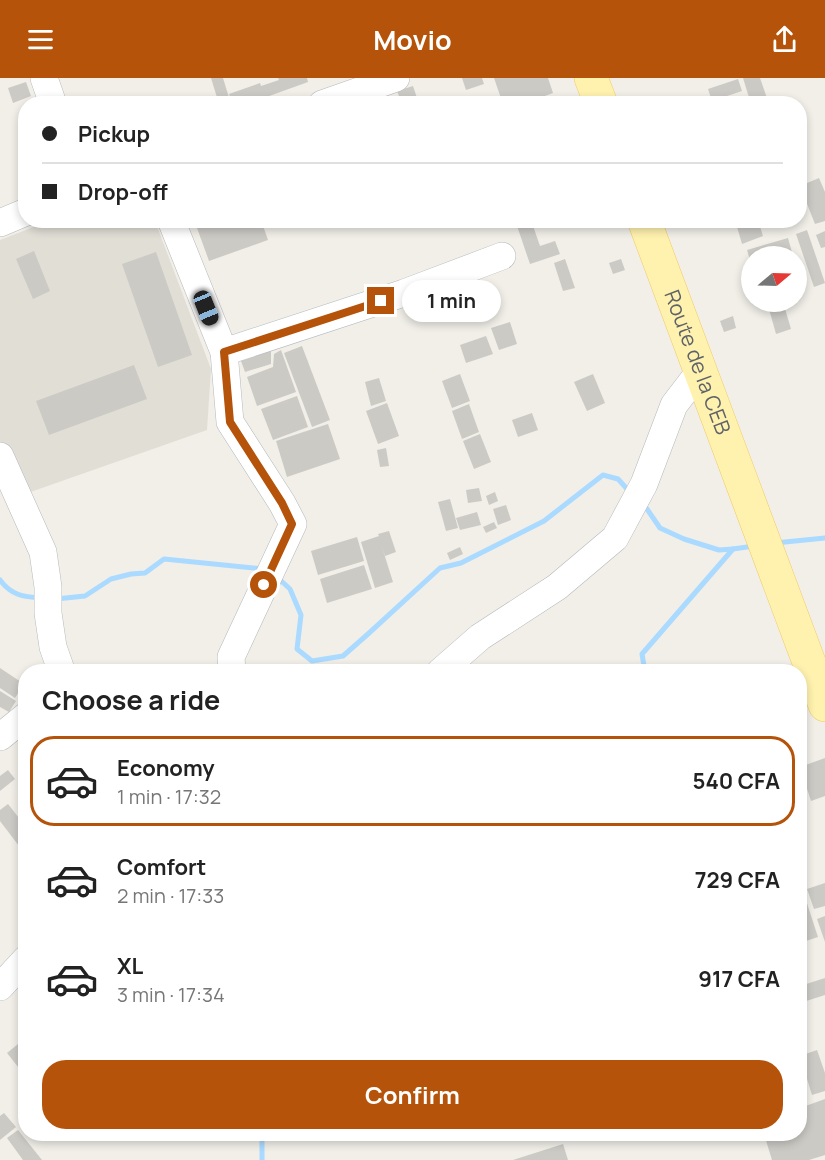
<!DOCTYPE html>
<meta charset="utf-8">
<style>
body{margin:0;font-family:Manrope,sans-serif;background:#f6f6f6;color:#222;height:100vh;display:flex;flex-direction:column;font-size:22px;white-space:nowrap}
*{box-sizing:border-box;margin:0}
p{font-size:20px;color:#767676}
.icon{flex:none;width:33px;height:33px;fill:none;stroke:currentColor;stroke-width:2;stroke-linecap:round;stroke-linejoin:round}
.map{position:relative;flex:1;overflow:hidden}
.side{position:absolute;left:18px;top:586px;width:789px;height:477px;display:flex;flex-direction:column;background:#fff;border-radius:24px;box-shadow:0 3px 9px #0003}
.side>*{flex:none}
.guide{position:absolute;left:18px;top:18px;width:789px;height:132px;border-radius:24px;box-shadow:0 3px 9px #0003;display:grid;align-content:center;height:132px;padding:0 24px;background:#fff}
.needle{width:39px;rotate:71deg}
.tools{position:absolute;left:741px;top:168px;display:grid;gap:12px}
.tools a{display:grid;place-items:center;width:66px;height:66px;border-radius:50%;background:#fff;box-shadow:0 3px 9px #0003;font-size:30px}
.end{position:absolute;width:27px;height:27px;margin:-14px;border:8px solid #b45309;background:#fff;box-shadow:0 0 0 3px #fff}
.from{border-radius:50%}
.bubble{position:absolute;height:42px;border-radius:21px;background:#fff;box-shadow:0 3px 9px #0003;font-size:20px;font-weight:700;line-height:42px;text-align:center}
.car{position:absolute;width:18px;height:36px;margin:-18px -9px;border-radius:8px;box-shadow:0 0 4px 2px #0007;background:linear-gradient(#222 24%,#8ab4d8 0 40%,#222 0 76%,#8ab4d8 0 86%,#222 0)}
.guide b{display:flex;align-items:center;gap:21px;height:57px;font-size:22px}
.guide b+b{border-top:2px solid #e0e0e0}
.guide i{width:15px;height:15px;background:#222}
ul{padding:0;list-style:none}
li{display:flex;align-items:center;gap:18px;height:90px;margin:0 12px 9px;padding:0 12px;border:3px solid transparent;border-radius:24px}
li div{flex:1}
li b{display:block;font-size:22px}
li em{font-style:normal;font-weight:700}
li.selected{border-color:#b45309}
li>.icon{width:54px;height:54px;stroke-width:1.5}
h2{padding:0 24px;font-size:27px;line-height:72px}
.primary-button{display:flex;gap:12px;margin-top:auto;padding:12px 24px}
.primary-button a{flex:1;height:69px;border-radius:24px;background:#b45309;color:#fff;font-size:24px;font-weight:700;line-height:69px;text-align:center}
header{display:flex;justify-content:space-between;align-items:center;height:78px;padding:0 24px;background:#b45309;color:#fff;font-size:27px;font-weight:700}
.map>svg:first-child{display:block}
.education{fill:#e1ded6}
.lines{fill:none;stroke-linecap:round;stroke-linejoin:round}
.stream{stroke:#aadaff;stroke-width:5}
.building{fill:#cccac5}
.minor-casing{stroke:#b5b8bc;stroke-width:28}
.major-casing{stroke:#f2c960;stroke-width:34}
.minor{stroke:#fff;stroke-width:27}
.major{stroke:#fff2af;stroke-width:33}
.route{stroke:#b45309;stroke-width:8}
.labels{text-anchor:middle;stroke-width:4.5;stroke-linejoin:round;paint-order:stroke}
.street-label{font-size:21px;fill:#5f6368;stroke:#fff}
</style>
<header><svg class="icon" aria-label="menu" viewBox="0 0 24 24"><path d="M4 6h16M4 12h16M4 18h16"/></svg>Movio<svg class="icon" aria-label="share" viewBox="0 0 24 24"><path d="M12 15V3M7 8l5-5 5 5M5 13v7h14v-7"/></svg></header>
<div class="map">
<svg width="825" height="1082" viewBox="0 0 825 1082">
<rect width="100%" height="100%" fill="#f1efe8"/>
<path class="education" d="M49,143H155L211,291L207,352L22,417L0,366V162Z"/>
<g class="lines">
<g class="stream">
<path d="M647,431L660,450L684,461L719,472L733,471"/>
<path d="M775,465L825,460"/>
<path d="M278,500L290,511L301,537L297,571L312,583L343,578L368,556L440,490L461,485L544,443L603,397L618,401L628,412"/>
<path d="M0,502C11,517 23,519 41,520"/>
<path d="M56,521L85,518L111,501L131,496L145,495L164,481L263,491"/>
<path d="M645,594L642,576L733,471L754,468"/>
<path d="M262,1082V1060L264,1056"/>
</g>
</g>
<g class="building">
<path d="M211,0H223L231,26H219Z"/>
<path d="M278,0H307L308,4L247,26H233L229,16L260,5L261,8L279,2Z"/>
<path d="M462,0H482L484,6L466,12Z"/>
<path d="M494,0H548L553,15L523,26H503Z"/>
<path d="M743,0H760L769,26H751Z"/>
<path d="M738,1L742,13L712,23L708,11Z"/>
<path d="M26,4L31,18L13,25L8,10Z"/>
<path d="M413,8L419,26H402L397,13Z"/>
<path d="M819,100L825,114V143L815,146L800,108Z"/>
<path d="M218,142H261L268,162L209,183L197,150Z"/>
<path d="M515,142H531L540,168L555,163L560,176L530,186Z"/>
<path d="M735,142H758L763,158L742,166Z"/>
<path d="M807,152L825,205L814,209L796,156Z"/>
<path d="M825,153V169L821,170L816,157Z"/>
<path d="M788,160L793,178H752L751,185L747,172Z"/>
<path d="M34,173L50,213L33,221L16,181Z"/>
<path d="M156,174L192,277L158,289L122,186Z"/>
<path d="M565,181L575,210L563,213L554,185Z"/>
<path d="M621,181L625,192L613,196L609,185Z"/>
<path d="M767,224H783L791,251L776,256Z"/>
<path d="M733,238L736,250L724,254L720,243Z"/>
<path d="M510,244L517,266L499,272L491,250Z"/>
<path d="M486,258L493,276L466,285L460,267Z"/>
<path d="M302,268L330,342L312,349L284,275Z"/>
<path d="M281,272L296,314L257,328L247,299L273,289L274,276Z"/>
<path d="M271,273V286L245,294L241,283Z"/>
<path d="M134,287L147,321L49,357L36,323Z"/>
<path d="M460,296L470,323L452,330L442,303Z"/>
<path d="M593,296L605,325L587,333L574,304Z"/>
<path d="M379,300L386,323L371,328L365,304Z"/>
<path d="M297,318L308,349L273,362L261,331Z"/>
<path d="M387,325L399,358L378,366L366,333Z"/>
<path d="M469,326L479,354L462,361L452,333Z"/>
<path d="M532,335L538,352L518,359L512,342Z"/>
<path d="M328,346L340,381L287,399L276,363Z"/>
<path d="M480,356L491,384L474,391L463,363Z"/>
<path d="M386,370L389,388L380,389L377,372Z"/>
<path d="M479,410L482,423L468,425L466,412Z"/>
<path d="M495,414L498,423L489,427L486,418Z"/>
<path d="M450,421L458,450L446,453L438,424Z"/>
<path d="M506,427L511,442L498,447L493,431Z"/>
<path d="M477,434L481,447L460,452L456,440Z"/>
<path d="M494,444L497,450L486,455L483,449Z"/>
<path d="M389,453L396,474L385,478L381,466L393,504L375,510L361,464L379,458L378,456Z"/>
<path d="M357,459L364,483L318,497L311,473Z"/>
<path d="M460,469L463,476L450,482L447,475Z"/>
<path d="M364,487L372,511L327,525L320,501Z"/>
<path d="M0,590L24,606L15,620L0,610Z"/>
<path d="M0,613L16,623L9,634L0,629Z"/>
<path d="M825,680V718L811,723L800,689Z"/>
<path d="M8,692L15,701L0,713V698Z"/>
<path d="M8,726L26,749V763L19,768L0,743V732Z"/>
<path d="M825,805V828L814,831L807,811Z"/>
<path d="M802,810L818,859L800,865V811Z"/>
<path d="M825,838V864L817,841Z"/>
<path d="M825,900V917L800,925V908Z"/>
<path d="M800,929L807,949L800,951Z"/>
<path d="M18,966L26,975V999L7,975Z"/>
<path d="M817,972L825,995V1013L812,1017L800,978Z"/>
<path d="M825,1021V1077L809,1082H772L764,1056H800V1030Z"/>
<path d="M4,1035L16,1049L0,1062V1038Z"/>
<path d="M18,1052L42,1082H23L7,1060Z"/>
<path d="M563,1066L568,1082H513Z"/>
</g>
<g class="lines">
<g class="minor-casing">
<g id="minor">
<path d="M44,0L53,26"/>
<path d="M322,26L396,0"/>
<path d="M171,142L224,274L230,344L282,425L293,446L231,579L232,594"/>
<path d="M0,145L26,134"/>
<path d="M224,274L404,215L502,178"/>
<path d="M0,378L43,474L48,509V535L53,569L60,589V594"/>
<path d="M440,594L480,559L557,509L615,460L644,406L674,327L700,293"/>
<path d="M0,659L26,638"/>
<path d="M0,909L26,881"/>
</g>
</g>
<g class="major-casing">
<g id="major">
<path d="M591,0L601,26"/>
<path id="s1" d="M644,142L825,627"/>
</g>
</g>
<use href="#minor" class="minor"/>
<use href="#major" class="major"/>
</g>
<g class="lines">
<path class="route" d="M264,507L292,446L282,425L230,344L224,274L381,223"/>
</g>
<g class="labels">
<g class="street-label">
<text dy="7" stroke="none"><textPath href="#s1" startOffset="152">Route de la CEB</textPath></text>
</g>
</g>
</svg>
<div class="tools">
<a><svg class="needle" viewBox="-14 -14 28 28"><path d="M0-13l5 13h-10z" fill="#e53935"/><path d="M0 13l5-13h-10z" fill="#767676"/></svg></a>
</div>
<i class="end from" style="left:264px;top:507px"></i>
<i class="end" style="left:381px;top:223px"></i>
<div class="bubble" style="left:402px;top:202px;width:99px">1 min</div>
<i class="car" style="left:206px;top:230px;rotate:158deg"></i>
<div class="guide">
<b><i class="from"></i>Pickup</b>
<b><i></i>Drop-off</b>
</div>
<section class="side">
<h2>Choose a ride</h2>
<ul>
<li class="selected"><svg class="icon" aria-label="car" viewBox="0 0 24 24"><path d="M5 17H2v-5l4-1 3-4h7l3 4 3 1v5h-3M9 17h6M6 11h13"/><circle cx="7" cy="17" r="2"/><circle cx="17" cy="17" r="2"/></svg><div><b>Economy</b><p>1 min · 17:32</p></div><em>540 CFA</em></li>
<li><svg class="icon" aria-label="car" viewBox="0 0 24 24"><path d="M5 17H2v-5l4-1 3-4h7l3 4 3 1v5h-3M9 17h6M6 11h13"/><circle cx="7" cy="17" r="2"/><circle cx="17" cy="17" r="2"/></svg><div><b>Comfort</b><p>2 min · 17:33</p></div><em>729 CFA</em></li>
<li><svg class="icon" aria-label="car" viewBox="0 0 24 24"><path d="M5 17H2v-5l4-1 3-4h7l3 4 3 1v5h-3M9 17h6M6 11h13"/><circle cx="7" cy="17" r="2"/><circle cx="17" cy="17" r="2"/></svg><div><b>XL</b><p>3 min · 17:34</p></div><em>917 CFA</em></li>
</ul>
<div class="primary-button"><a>Confirm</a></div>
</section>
</div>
